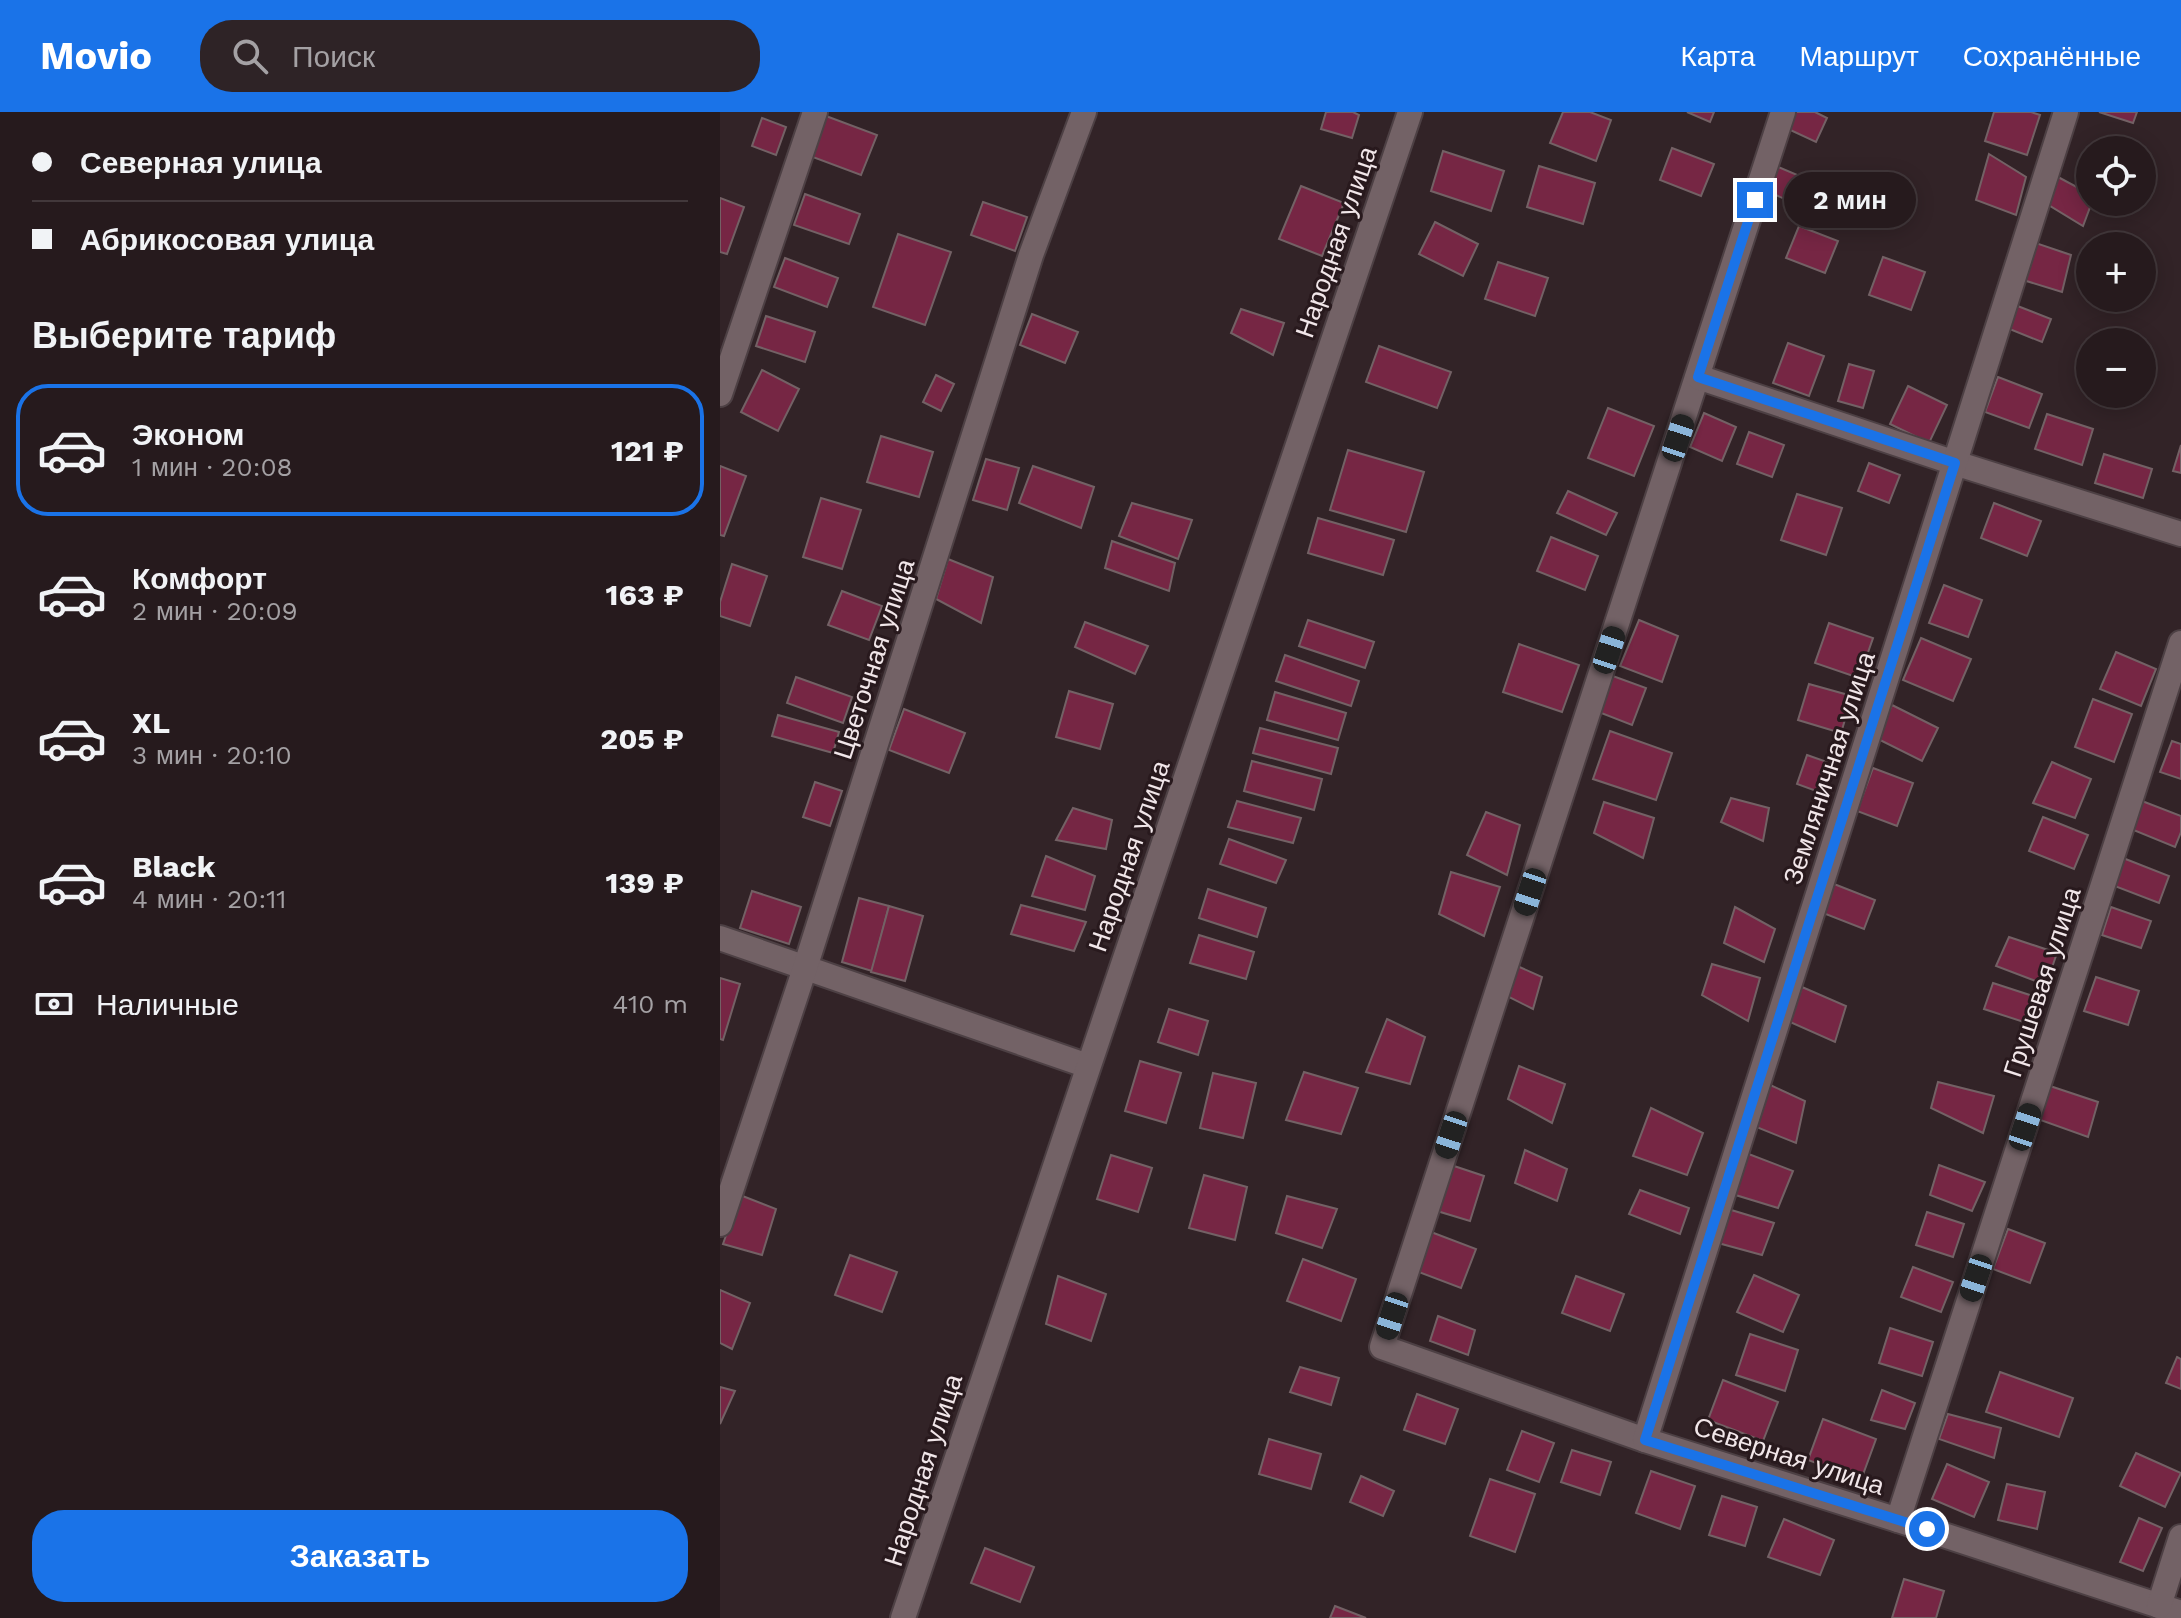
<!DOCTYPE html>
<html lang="ru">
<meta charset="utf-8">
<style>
body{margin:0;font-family:"Work Sans",sans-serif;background:#2e2326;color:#f1f3f6;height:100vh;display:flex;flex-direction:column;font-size:30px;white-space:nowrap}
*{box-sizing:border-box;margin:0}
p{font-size:26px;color:#a4a1a4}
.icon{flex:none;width:44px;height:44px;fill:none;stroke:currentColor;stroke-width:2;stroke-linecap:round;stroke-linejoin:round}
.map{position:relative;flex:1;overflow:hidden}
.drawer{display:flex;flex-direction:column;background:#261a1d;width:720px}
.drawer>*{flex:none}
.hud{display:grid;align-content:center;height:176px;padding:0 32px;background:#261a1d}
.fabs{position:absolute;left:1356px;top:24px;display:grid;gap:16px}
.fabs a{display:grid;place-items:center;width:80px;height:80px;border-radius:50%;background:#261a1d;box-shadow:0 4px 20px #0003,0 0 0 2px #42383b;font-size:40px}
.end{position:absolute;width:36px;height:36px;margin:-18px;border:10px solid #1a73e8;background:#fff;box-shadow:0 0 0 4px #fff}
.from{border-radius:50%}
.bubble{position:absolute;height:56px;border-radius:28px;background:#261a1d;box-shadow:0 4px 20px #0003,0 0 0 2px #42383b;font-size:26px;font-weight:700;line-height:56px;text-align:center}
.car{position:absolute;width:24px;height:48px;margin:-24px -12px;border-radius:10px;box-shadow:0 0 6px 2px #0007;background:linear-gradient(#222 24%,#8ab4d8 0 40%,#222 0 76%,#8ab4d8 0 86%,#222 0)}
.hud b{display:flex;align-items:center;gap:28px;height:76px;font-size:30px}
.hud b+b{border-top:2px solid #42383b}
.hud i{width:20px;height:20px;background:#f1f3f6}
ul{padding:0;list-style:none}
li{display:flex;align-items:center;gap:24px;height:132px;margin:0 16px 12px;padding:0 16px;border:4px solid transparent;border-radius:32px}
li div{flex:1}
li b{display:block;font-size:30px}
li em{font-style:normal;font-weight:700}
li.current{border-color:#1a73e8}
li>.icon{width:72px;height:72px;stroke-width:1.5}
h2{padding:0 32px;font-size:36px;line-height:96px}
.pay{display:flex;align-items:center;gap:20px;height:88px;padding:0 32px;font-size:30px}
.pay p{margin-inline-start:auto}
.button{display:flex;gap:16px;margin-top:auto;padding:16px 32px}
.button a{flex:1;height:92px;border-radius:32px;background:#1a73e8;color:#fff;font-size:32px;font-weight:700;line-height:92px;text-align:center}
header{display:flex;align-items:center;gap:48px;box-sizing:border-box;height:112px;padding:0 40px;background:#1a73e8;color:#fff}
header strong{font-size:38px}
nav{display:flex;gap:44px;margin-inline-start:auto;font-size:28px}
.search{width:560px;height:72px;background:#2e2326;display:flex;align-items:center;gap:20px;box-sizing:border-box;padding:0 28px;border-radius:32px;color:#a4a1a4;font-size:30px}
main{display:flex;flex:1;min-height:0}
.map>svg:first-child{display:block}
.building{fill:#762644;stroke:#736165;stroke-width:2}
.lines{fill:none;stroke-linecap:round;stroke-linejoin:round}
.minor-casing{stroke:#4d4044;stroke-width:28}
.minor{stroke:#736266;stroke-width:24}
.route{stroke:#1a73e8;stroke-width:10}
.labels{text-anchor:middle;stroke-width:6;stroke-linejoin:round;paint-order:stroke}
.street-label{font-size:26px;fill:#f1e6e9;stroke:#28191d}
</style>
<header>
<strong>Movio</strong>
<div class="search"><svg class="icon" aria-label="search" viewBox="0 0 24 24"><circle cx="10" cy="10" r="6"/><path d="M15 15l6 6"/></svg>Поиск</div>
<nav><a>Карта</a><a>Маршрут</a><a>Сохранённые</a></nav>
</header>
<main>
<section class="drawer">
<div class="hud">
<b><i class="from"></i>Северная улица</b>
<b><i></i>Абрикосовая улица</b>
</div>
<h2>Выберите тариф</h2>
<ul>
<li class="current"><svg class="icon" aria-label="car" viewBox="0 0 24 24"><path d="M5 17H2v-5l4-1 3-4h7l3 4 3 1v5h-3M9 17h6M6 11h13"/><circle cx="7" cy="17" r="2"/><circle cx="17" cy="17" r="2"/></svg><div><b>Эконом</b><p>1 мин · 20:08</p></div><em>121 ₽</em></li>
<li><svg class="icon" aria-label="car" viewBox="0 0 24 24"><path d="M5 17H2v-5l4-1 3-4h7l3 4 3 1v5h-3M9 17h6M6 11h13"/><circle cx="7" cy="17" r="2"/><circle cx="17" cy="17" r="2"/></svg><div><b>Комфорт</b><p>2 мин · 20:09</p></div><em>163 ₽</em></li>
<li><svg class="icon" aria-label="car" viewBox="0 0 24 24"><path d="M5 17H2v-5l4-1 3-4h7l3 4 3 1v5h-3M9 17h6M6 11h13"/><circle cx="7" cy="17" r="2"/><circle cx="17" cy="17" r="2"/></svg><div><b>XL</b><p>3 мин · 20:10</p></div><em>205 ₽</em></li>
<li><svg class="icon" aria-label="car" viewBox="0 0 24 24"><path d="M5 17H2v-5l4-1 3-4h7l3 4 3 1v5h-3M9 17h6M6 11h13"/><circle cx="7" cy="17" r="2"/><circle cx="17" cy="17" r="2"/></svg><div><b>Black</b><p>4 мин · 20:11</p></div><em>139 ₽</em></li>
</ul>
<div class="pay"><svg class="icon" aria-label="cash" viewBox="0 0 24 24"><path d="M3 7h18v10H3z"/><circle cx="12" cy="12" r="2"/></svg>Наличные<p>410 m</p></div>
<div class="button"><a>Заказать</a></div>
</section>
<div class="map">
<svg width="1461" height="1506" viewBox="0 0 1461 1506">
<rect width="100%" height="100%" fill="#322327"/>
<g class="building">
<path d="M606,0H633L639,3L632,26L601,17Z"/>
<path d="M843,0H870L891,8L876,49L830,31Z"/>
<path d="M967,0H994L990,10Z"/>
<path d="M1073,0H1095L1107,6L1096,30L1066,16Z"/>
<path d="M1274,0H1311L1320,3L1307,43L1265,29Z"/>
<path d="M1379,0H1417L1413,11Z"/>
<path d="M106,4L157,23L141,63L90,44Z"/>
<path d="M42,6L66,15L56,43L32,34Z"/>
<path d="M952,36L994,52L981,84L940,68Z"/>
<path d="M723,39L784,59L771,99L711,79Z"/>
<path d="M1269,42L1306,65L1296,103L1256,88Z"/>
<path d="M819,54L875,71L863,112L807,95Z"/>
<path d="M1056,54L1082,65L1071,90L1045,78Z"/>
<path d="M1338,65L1370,82V90H1372L1363,114L1327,92Z"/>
<path d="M581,74L624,91L602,144L559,127Z"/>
<path d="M85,82L140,102L129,132L74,113Z"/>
<path d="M0,86L24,95L7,142L0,140Z"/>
<path d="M263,90L307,105L295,139L251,123Z"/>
<path d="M715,110L758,132L743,164L699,142Z"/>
<path d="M1079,114L1118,129L1105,161L1066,146Z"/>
<path d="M178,122L231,140L205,213L153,195Z"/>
<path d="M1310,129L1351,143L1342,180L1300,167Z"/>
<path d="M1163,145L1205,160L1191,198L1149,183Z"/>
<path d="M65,146L118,166L107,195L54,175Z"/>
<path d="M778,150L828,166L815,204L765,187Z"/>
<path d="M1295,193L1331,207L1322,230L1287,216Z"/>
<path d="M521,197L564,211L553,243L511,221Z"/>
<path d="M312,202L358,220L345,251L300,233Z"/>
<path d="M46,204L95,220L85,250L36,234Z"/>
<path d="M1068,231L1104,244L1089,284L1053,271Z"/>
<path d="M659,234L731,260L717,296L646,270Z"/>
<path d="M1129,252L1154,259L1143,296L1118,289Z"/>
<path d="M42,258L79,277L58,319L21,300Z"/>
<path d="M216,263L234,272L221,299L203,290Z"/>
<path d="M1278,265L1322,282L1309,316L1265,300Z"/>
<path d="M1188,274L1227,293L1209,331L1170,312Z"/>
<path d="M888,296L934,314L914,364L868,346Z"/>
<path d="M984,301L1016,315L1002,349L970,335Z"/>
<path d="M1327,302L1373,317L1362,353L1315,337Z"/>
<path d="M1029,320L1064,333L1052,365L1017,352Z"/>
<path d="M161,324L213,340L199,385L147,370Z"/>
<path d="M1461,333V361L1453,359Z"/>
<path d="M628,338L704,360L686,420L610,398Z"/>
<path d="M1384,342L1432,357L1423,386L1375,371Z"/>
<path d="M266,347L299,356L287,398L253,388Z"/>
<path d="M1149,351L1180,363L1169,391L1138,379Z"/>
<path d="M0,354L26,364L4,424L0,423Z"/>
<path d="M313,354L374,375L361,416L299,391Z"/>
<path d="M848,379L897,401L886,423L837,401Z"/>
<path d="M1077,382L1122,396L1106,443L1061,428Z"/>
<path d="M101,386L141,398L122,457L83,445Z"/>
<path d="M412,391L472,408L458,447L399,424Z"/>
<path d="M1274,391L1321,409L1307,444L1261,426Z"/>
<path d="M598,406L674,428L663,463L588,441Z"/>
<path d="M831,425L878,444L865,478L817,459Z"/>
<path d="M392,429L455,451L449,479L385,456Z"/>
<path d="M228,447L273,465L261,511L216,487Z"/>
<path d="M12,452L47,464L30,514L0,504V490Z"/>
<path d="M1224,473L1262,488L1248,525L1209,511Z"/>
<path d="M122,479L162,494L149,528L108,513Z"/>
<path d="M588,508L654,530L645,556L579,534Z"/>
<path d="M919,508L958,524L942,570L900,554Z"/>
<path d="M365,510L428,534L415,562L355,535Z"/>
<path d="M1109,511L1153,526L1139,566L1095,551Z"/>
<path d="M1201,526L1251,547L1233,589L1183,568Z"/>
<path d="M799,532L859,553L842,600L783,580Z"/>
<path d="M1396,540L1436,557L1421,594L1380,577Z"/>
<path d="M565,543L639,569L631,594L556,569Z"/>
<path d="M890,563L926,576L912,613L876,599Z"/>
<path d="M76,565L132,585L123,611L67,591Z"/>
<path d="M1089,572L1132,584L1121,621L1078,608Z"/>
<path d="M349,579L393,592L380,637L336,625Z"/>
<path d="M555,580L626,601L618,628L547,608Z"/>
<path d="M1373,587L1412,602L1394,650L1355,635Z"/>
<path d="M1172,593L1218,616L1202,649L1156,626Z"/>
<path d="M184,597L245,621L229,661L169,638Z"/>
<path d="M58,603L119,620L113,641L52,624Z"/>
<path d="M540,616L618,636L611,662L533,641Z"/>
<path d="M890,619L952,641L936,688L873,667Z"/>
<path d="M1452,629L1461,632V667L1440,660Z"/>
<path d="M1087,643L1110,651L1099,680L1077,672Z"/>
<path d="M532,649L602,667L594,698L524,679Z"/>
<path d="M1332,650L1371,667L1355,706L1313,691Z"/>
<path d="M1153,656L1193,671L1177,714L1137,699Z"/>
<path d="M95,670L122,679L110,714L83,705Z"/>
<path d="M1011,686L1049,696L1043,729L1001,710Z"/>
<path d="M517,689L581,706L573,731L508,715Z"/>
<path d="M1422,689L1461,704V720L1455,735L1411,717Z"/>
<path d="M884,690L934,706L923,746L874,721Z"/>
<path d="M353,696L392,708L386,737L336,728Z"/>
<path d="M766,700L800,713L787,763L747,743Z"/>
<path d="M1323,705L1368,723L1354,757L1309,739Z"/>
<path d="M509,727L566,748L556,771L500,752Z"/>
<path d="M326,744L375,764L365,798L312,784Z"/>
<path d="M1403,746L1449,764L1439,791L1392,773Z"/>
<path d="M731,760L780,775L764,824L719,802Z"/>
<path d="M1114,772L1155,788L1144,817L1103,801Z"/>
<path d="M488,777L546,796L537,825L479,806Z"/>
<path d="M32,779L81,795L69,832L20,816Z"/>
<path d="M139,786L169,794L152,859L122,850Z"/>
<path d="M301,793L366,810L354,839L291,822Z"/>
<path d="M169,794L203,804L185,869L151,860Z"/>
<path d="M1015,795L1055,817L1044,850L1004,831Z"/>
<path d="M1391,795L1431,809L1421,836L1382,823Z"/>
<path d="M479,823L534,840L526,867L470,851Z"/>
<path d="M1289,825L1337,841L1326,873L1276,854Z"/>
<path d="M992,852L1040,866L1028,909L982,883Z"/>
<path d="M795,853L822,865L813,897L785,883Z"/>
<path d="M1376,865L1419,879L1408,913L1364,899Z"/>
<path d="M0,866L20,872L3,928L0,927Z"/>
<path d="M1273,871L1319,886L1310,912L1264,897Z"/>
<path d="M1082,875L1126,894L1115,930L1070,910Z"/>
<path d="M449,897L488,909L478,943L438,930Z"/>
<path d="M667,907L705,925L690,972L646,960Z"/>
<path d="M420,949L461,961L446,1011L405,999Z"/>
<path d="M799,954L845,972L832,1011L788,987Z"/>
<path d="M584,960L638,976L621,1022L566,1008Z"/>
<path d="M493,961L536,971L523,1026L480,1016Z"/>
<path d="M1218,970L1274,984L1263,1021L1211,996Z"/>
<path d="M1048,972L1085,989L1076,1031L1029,1012Z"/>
<path d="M1327,973L1378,990L1368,1025L1312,1005Z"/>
<path d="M931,996L983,1021L967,1063L913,1044Z"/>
<path d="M805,1038L847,1057L837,1089L795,1071Z"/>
<path d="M1026,1041L1073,1059L1058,1096L1009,1081Z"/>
<path d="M391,1043L432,1056L418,1100L377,1087Z"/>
<path d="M731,1053L764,1064L750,1109L717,1099Z"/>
<path d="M1219,1053L1265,1070L1252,1099L1210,1083Z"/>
<path d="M484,1063L527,1075L515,1128L469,1116Z"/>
<path d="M920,1078L969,1096L960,1122L909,1102Z"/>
<path d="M20,1083L56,1097L42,1143L3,1132Z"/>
<path d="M567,1084L617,1097L602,1136L556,1121Z"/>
<path d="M1008,1097L1054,1111L1042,1143L998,1131Z"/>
<path d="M1207,1100L1244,1112L1233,1145L1196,1133Z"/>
<path d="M1288,1117L1325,1131L1310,1171L1273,1157Z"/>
<path d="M711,1120L756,1137L741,1176L696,1159Z"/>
<path d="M130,1143L177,1160L162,1200L115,1183Z"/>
<path d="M583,1147L636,1167L621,1209L567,1189Z"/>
<path d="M1193,1155L1233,1170L1221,1200L1181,1185Z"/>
<path d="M1034,1163L1079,1183L1063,1220L1017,1200Z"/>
<path d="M338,1164L386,1182L371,1229L326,1212Z"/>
<path d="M856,1164L904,1182L890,1219L842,1201Z"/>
<path d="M0,1178L30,1191L12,1237L0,1231Z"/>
<path d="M718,1204L755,1218L748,1243L710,1229Z"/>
<path d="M1170,1216L1213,1230L1202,1264L1159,1251Z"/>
<path d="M1030,1222L1078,1238L1065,1279L1016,1263Z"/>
<path d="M1457,1245L1461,1247V1277L1446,1271Z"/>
<path d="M580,1255L619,1266L611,1293L570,1280Z"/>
<path d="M1280,1260L1353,1286L1339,1325L1266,1300Z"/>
<path d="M1003,1268L1058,1290L1043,1329L988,1308Z"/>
<path d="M0,1275L15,1279L0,1312Z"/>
<path d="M1162,1278L1195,1291L1185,1317L1151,1308Z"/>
<path d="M697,1282L738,1297L725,1332L684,1318Z"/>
<path d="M1228,1302L1281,1316L1274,1346L1219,1327Z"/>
<path d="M1103,1307L1156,1327L1141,1368L1088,1348Z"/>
<path d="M802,1319L834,1331L819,1370L787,1358Z"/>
<path d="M549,1327L601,1342L591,1377L539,1362Z"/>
<path d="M852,1338L891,1350L880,1383L841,1370Z"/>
<path d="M1416,1341L1461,1361L1445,1395L1400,1374Z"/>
<path d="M1227,1352L1269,1370L1254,1405L1212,1387Z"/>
<path d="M931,1359L975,1374L960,1417L916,1401Z"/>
<path d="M641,1364L674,1379L663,1404L630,1390Z"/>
<path d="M770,1367L815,1382L795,1440L750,1424Z"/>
<path d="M1287,1372L1325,1380L1317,1417L1278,1408Z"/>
<path d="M1002,1384L1037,1395L1025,1434L989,1423Z"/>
<path d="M1419,1406L1442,1416L1423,1459L1400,1450Z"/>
<path d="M1064,1407L1114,1428L1100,1463L1048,1445Z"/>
<path d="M265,1436L314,1455L300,1490L251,1471Z"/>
<path d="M1184,1467L1224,1479L1216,1506H1172Z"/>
<path d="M615,1494L646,1506H610Z"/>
</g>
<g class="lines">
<g class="minor-casing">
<g id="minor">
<path d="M1063,0L662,1235L925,1328L1178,1408L1461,1501"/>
<path d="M978,265L1235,351L1461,422"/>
<path d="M0,282L95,0"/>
<path d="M0,826L368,954"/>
<path d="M0,1112L85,856L311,143L364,0"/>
<path d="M925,1328L1346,0"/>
<path d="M1178,1408L1461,531"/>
<path d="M1439,1494L1461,1425"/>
<path d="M183,1506L690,0"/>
</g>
</g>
<use href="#minor" class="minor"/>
</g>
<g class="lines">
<path class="route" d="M1035,88L978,265L1235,351L925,1328L1207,1417"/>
</g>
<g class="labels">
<g class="street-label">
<text transform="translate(616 130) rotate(-71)" y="9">Народная улица</text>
<text transform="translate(154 547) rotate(-72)" y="9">Цветочная улица</text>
<text transform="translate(1109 656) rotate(-72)" y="9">Земляничная улица</text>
<text transform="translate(409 744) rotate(-71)" y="9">Народная улица</text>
<text transform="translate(1322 870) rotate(-72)" y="9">Грушевая улица</text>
<text transform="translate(1069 1344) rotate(18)" y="9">Северная улица</text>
<text transform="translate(203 1358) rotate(-72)" y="9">Народная улица</text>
</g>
</g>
</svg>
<div class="fabs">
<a><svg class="icon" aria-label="locate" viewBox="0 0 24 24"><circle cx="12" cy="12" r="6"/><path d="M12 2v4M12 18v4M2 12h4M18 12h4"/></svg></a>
<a>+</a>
<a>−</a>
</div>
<i class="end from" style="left:1207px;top:1417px"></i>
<i class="end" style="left:1035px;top:88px"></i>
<div class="bubble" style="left:1064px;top:60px;width:132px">2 мин</div>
<i class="car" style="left:958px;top:326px;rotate:18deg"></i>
<i class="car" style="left:889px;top:538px;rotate:18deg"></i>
<i class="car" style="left:810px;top:780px;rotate:198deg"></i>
<i class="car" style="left:1305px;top:1015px;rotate:18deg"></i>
<i class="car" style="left:731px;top:1023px;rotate:198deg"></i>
<i class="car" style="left:1256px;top:1166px;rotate:198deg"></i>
<i class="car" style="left:672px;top:1204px;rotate:198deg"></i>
</div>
</main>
